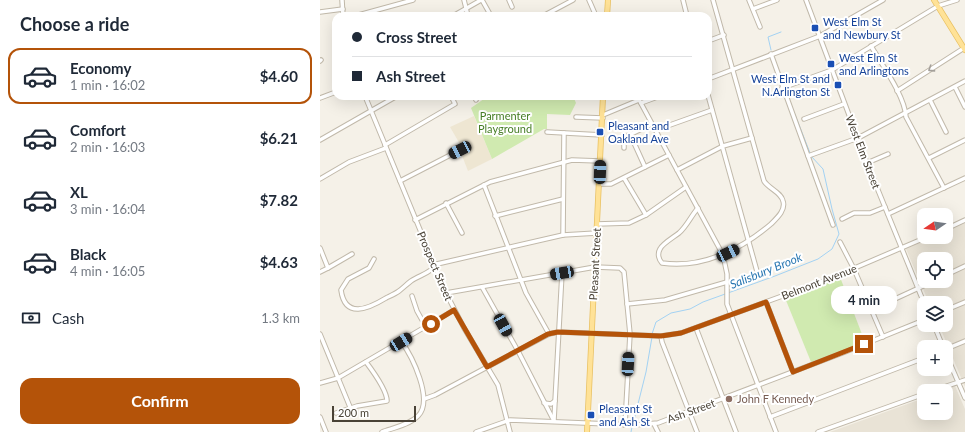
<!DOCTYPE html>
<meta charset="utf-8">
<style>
body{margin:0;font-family:Lato,sans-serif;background:#f6f6f7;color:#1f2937;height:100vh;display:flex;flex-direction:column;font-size:15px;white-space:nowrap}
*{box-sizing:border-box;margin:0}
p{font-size:13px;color:#747a83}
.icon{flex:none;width:22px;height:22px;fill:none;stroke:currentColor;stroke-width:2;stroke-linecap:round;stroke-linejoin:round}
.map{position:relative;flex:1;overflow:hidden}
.side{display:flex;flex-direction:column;background:#fff;width:320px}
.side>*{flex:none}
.top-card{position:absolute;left:12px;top:12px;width:380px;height:88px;border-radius:12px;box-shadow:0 4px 16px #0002;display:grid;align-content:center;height:88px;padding:0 20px;background:#fff}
.needle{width:26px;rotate:257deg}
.buttons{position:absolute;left:597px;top:208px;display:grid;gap:8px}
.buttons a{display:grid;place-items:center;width:36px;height:36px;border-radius:8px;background:#fff;box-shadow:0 4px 16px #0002;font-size:20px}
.scale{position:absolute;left:12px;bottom:10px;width:84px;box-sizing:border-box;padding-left:4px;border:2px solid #494236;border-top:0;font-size:11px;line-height:14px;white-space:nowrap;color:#494236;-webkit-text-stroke:3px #fff;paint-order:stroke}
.end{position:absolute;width:18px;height:18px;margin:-9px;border:5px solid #b45309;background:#fff;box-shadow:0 0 0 2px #fff}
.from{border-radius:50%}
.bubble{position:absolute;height:28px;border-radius:12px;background:#fff;box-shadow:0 4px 16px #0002;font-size:13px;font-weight:700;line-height:28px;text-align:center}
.car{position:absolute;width:12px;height:24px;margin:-12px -6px;border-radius:5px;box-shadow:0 0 3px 1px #0007;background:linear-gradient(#222 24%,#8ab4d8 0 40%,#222 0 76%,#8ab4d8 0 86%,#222 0)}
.top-card b{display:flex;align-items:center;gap:14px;height:38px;font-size:15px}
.top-card b+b{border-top:1px solid #e0e1e3}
.top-card i{width:10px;height:10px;background:#1f2937}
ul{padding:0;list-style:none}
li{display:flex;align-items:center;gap:12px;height:56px;margin:0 8px 6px;padding:0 12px;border:2px solid transparent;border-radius:12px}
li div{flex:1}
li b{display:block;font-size:15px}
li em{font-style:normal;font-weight:700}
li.selected{border-color:#b45309}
li>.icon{width:36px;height:36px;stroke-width:1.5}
h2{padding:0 20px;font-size:18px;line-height:48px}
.pay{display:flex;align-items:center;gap:10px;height:44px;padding:0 20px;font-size:15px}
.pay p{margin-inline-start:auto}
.primary-button{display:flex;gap:8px;margin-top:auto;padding:8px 20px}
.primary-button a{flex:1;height:46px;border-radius:12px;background:#b45309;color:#fff;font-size:16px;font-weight:700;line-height:46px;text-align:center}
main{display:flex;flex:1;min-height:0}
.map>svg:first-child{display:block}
.residential{fill:#e9e3d6;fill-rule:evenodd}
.education{fill:#eee6d2}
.green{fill:#d0eab0}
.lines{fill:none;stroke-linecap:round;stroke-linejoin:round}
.stream{stroke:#a3d2f3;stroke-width:1}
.minor-casing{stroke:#c1b9aa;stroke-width:5.5}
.major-casing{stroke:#e9c162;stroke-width:6}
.minor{stroke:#fff;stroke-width:3.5}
.major{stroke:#ffe297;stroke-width:4.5}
.oneway{stroke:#a4a09a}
.route{stroke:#b45309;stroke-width:5}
.transit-dot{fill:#1a4fb4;stroke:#fff;stroke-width:1.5}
.education-dot{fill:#8d6e63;stroke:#fff;stroke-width:1.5}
.labels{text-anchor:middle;stroke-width:4;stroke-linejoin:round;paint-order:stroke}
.transit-label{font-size:11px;fill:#164399;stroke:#fff;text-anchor:start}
.park-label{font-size:11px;fill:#477e27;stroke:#fff}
.street-label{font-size:11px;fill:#494236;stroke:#fff}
.education-label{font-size:11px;fill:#785e54;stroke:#fff;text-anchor:start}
.water-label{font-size:12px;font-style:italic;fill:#2977b2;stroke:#fff}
</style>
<main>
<section class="side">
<h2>Choose a ride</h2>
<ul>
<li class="selected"><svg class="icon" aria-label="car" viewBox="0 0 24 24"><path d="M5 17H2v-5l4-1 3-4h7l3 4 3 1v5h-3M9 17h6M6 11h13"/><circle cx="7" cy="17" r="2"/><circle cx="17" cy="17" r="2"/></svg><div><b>Economy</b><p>1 min · 16:02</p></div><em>$4.60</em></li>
<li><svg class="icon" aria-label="car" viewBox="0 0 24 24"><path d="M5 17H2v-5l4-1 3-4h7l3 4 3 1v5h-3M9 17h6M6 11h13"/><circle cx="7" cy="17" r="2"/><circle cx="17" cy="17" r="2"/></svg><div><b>Comfort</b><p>2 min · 16:03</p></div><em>$6.21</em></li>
<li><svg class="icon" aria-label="car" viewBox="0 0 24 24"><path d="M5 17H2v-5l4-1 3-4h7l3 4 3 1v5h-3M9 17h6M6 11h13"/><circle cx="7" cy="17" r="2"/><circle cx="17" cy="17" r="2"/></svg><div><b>XL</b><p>3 min · 16:04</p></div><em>$7.82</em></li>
<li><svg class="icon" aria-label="car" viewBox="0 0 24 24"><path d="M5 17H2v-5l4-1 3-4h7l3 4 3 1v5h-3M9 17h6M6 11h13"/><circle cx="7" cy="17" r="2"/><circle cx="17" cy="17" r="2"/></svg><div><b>Black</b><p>4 min · 16:05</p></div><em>$4.63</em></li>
</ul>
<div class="pay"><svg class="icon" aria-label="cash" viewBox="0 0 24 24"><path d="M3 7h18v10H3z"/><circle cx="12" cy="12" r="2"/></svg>Cash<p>1.3 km</p></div>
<div class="primary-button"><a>Confirm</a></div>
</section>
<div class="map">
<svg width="645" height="432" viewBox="0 0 645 432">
<rect width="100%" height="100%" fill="#f5f1e8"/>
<g class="residential">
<path d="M645,222V387L619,325H626V303H609L586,249L613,237H626V231ZM604,259H626V281H604Z"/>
<path d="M635,386L645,409V432H510L604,398V413H626V391H622Z"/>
</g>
<path class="education" d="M154,116L172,159L148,171L141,153L144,151L130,127Z"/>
<g class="green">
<path d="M168,96H253L256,103L250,115L227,114V129H224L172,159L151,108Z"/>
<path d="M520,277L545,342L491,362L465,298Z"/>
</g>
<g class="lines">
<g class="stream">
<path d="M451,50L448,37L461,32"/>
<path d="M474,112L490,153"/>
<path d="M332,334L336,322L351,313L370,309L383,302L455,276L498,259L512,249L519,234L512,209L503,169L491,156"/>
<path d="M313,424L326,372L332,337"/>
<path d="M311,432L312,427"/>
</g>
<g class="minor-casing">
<g id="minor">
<path d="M22,0L23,16"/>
<path d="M144,0L148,16"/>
<path d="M162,0L171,16"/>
<path d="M189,0L192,7"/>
<path d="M269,0L276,16"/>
<path d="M363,0L367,16"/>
<path d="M429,0L440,27"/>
<path d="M486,0L547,163L604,303"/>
<path d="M433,9L457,0"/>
<path d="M0,12L23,9"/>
<path d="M35,16L93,0"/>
<path d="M133,16L161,0"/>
<path d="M223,16L253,0"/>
<path d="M388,41L404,35"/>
<path d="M551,46C562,65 585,96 586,117L624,188"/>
<path d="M451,54L513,225"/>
<path d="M0,61L1,60"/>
<path d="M388,79L500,36L563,0"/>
<path d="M635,87L645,107"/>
<path d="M462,88L512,70L618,6L637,0"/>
<path d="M577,91L644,48"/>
<path d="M388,95L438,275"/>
<path d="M45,96L126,293L144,328L178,385L190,432"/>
<path d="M154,96L156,100"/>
<path d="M317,96L403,255L407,274V304L456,432"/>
<path d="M0,98L16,92"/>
<path d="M610,100L626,132"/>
<path d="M321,103L340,96"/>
<path d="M283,115L319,100"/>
<path d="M256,117L283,118"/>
<path d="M484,119L524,104"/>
<path d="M336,130L392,110"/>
<path d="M227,132L282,135"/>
<path d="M310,134L325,167"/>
<path d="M0,140L77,96"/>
<path d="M65,145L135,104L131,96"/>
<path d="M304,148V139L305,137L332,124"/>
<path d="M488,156L538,138L645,81"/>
<path d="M609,158L645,140"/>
<path d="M547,163L568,154"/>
<path d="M357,170L403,146L432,138"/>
<path d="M304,178L326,215"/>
<path d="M0,179L29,162L66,148"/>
<path d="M80,181L140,150"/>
<path d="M279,184H291L349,155"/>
<path d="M164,185L206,293L229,334"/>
<path d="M126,203L142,233"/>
<path d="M378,208C371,216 367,226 359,233C354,237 342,244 340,249C337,254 339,260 342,263C382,269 422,249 451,224C457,218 466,210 463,201C461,192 449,189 444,181L393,0"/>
<path d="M568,214L645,178"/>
<path d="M175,216L243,199"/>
<path d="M522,219L534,213H550L565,207"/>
<path d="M95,220L170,182L252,160L280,161"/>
<path d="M277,224L309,223L326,215L366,187"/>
<path d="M626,229L645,220"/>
<path d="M243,235L244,133"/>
<path d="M520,242L534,269L563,337"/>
<path d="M0,248L8,268L0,272"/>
<path d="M54,259L49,268L28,279L21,290C25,319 48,309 66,298C70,296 75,294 79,291C83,288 87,284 91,281C100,275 111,273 117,264L243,235L277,233"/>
<path d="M8,268L32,254"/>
<path d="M626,275L645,266"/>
<path d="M162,287L198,351L234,421"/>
<path d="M126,293L275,267L300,268L304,272L310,334L305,425"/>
<path d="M92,296L97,311L106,327"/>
<path d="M446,302L473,372"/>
<path d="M307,304L345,300L407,282"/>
<path d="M551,310L614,281"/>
<path d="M626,310L645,302"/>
<path d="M614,325L623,347"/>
<path d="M376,328L416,432"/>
<path d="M0,334L30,407"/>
<path d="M341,336L342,342L377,432"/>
<path d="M626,349L645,341"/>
<path d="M626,354L645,398"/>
<path d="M0,383L18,378L134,310"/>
<path d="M612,391L645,380"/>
<path d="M104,399L115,395L229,334L238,332L341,336L361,333L509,279L607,237"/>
<path d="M224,403L231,404L235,401"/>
<path d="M16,413L37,406L67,401C67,391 52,370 46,362"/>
<path d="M0,417L6,432"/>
<path d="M450,417L604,358"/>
<path d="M234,420L242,273"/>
<path d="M334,424L338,432"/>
<path d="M62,432C73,428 89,425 98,416C114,400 92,356 81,341"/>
<path d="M156,432L190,420L314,425L338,423L525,352L604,320"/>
<path d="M498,432L604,394"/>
</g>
</g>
<g class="major-casing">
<g id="major">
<path d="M614,0L645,50"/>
<path d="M287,16L288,0"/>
<path d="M267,432L283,96"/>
</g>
</g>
<use href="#minor" class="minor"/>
<use href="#major" class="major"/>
</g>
<defs><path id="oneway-chevron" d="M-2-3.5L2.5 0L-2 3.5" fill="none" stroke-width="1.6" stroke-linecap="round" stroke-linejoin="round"/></defs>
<use class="oneway" href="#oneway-chevron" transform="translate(611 69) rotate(147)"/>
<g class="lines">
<path class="route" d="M111,324L134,310L167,367L228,334L238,332L341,336L361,333L446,302L473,372L544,344"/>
</g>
<g class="transit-dot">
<rect x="491" y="24" width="8" height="8" rx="2"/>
<rect x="507" y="60" width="8" height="8" rx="2"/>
<rect x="514" y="81" width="8" height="8" rx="2"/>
<rect x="276" y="128" width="8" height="8" rx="2"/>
<rect x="267" y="411" width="8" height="8" rx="2"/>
</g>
<circle class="education-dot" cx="409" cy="399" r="4"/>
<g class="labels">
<g class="transit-label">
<text x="503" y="26">West Elm St<tspan x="503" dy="13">and Newbury St</tspan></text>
<text x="519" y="62">West Elm St<tspan x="519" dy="13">and Arlingtons</tspan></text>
<text x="510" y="83" text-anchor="end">West Elm St and<tspan x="510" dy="13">N.Arlington St</tspan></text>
<text x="288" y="130">Pleasant and<tspan x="288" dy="13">Oakland Ave</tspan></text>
<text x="279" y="413">Pleasant St<tspan x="279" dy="13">and Ash St</tspan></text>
</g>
<g class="park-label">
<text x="185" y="120">Parmenter<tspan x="185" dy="13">Playground</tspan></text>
</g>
<g class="street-label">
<text transform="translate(543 152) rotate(69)" y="4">West Elm Street</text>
<text transform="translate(275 264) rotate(-87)" y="4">Pleasant Street</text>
<text transform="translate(115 266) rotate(67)" y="4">Prospect Street</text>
<text transform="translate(499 282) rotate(-21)" y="4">Belmont Avenue</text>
<text transform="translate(371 411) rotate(-20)" y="4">Ash Street</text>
</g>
<g class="education-label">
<text x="417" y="403">John F Kennedy</text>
</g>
<g class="water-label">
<text transform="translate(446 271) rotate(-22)" y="4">Salisbury Brook</text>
</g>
</g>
</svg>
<div class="buttons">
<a><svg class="needle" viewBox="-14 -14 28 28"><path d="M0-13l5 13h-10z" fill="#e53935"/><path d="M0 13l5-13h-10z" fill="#747a83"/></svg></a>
<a><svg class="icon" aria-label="locate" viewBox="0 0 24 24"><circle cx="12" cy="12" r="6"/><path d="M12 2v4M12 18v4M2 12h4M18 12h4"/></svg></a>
<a><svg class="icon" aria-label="layers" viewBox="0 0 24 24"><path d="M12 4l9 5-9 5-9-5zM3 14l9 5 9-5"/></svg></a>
<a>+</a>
<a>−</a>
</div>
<div class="scale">200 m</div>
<i class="end from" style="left:111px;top:324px"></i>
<i class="end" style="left:544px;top:344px"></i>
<div class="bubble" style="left:511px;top:286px;width:66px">4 min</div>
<i class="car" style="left:140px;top:150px;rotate:243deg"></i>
<i class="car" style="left:280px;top:172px;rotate:2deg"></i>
<i class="car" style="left:408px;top:253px;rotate:65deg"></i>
<i class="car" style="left:242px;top:273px;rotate:260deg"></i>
<i class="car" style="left:183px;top:325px;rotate:151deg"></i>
<i class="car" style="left:81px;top:342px;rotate:59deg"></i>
<i class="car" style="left:308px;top:364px;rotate:3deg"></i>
<div class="top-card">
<b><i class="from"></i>Cross Street</b>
<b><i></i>Ash Street</b>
</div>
</div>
</main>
